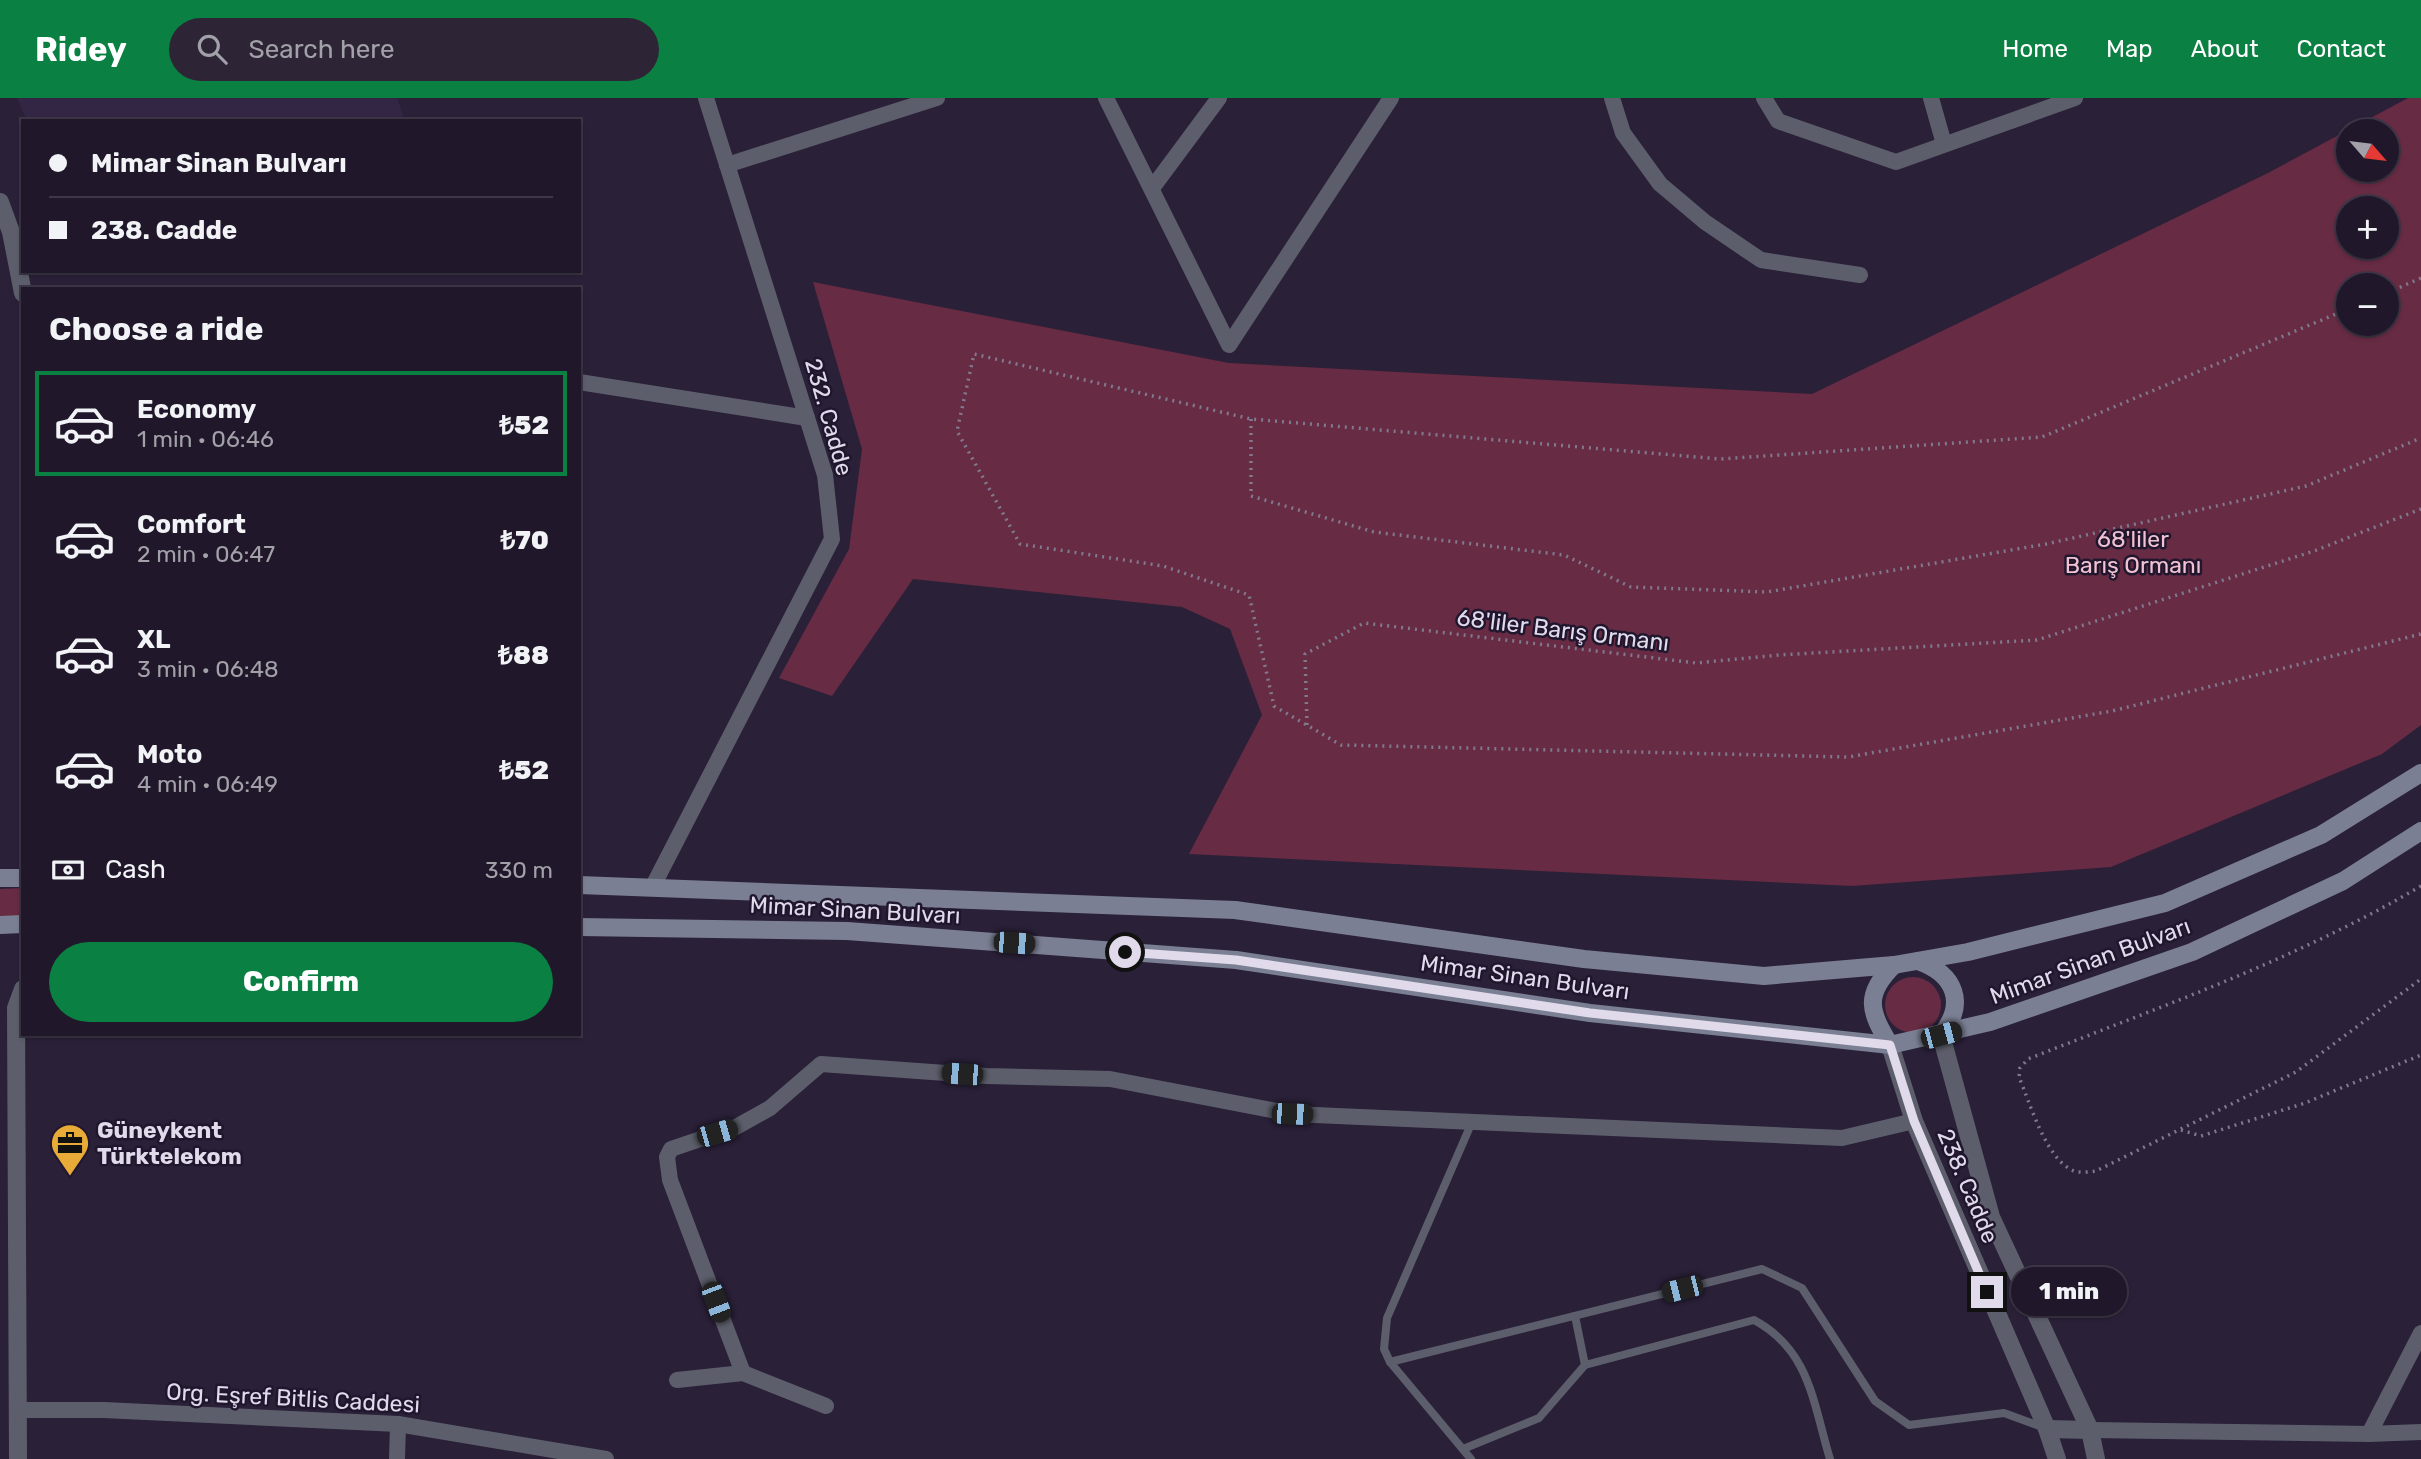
<!DOCTYPE html>
<meta charset="utf-8">
<style>
body{margin:0;font-family:Rubik,sans-serif;background:#2d2536;color:#f1f3f6;height:100vh;display:flex;flex-direction:column;font-size:26px;white-space:nowrap}
*{box-sizing:border-box;margin:0}
p{font-size:23px;color:#a2a0a8}
.icon{flex:none;width:38px;height:38px;fill:none;stroke:currentColor;stroke-width:2;stroke-linecap:round;stroke-linejoin:round}
.map{position:relative;flex:1;overflow:hidden}
.panel{position:absolute;left:21px;top:189px;width:560px;height:749px;display:flex;flex-direction:column;background:#20182a;border-radius:0px;box-shadow:0 2px 5px #0004,0 0 0 2px #3d3747}
.panel>*{flex:none}
.hud{position:absolute;left:21px;top:21px;width:560px;height:154px;border-radius:0px;box-shadow:0 2px 5px #0004,0 0 0 2px #3d3747;display:grid;align-content:center;height:154px;padding:0 28px;background:#20182a}
.needle{width:46px;rotate:118deg}
.tools{position:absolute;left:2336px;top:21px;display:grid;gap:14px}
.tools a{display:grid;place-items:center;width:63px;height:63px;border-radius:50%;background:#20182a;box-shadow:0 2px 5px #0004,0 0 0 2px #3d3747;font-size:35px}
.end{position:absolute;width:32px;height:32px;margin:-16px;border:9px solid #e0daeb;background:#111;box-shadow:0 0 0 4px #111}
.from{border-radius:50%}
.bubble{position:absolute;height:49px;border-radius:24px;background:#20182a;box-shadow:0 2px 5px #0004,0 0 0 2px #3d3747;font-size:23px;font-weight:800;line-height:49px;text-align:center}
.car{position:absolute;width:21px;height:42px;margin:-21px -10px;border-radius:9px;box-shadow:0 0 5px 2px #0007;background:linear-gradient(#222 24%,#8ab4d8 0 40%,#222 0 76%,#8ab4d8 0 86%,#222 0)}
.hud b{display:flex;align-items:center;gap:24px;height:66px;font-size:26px}
.hud b+b{border-top:2px solid #3d3747}
.hud i{width:18px;height:18px;background:#f1f3f6}
ul{padding:0;list-style:none}
li{display:flex;align-items:center;gap:21px;height:105px;margin:0 14px 10px;padding:0 14px;border:4px solid transparent;border-radius:0px}
li div{flex:1}
li b{display:block;font-size:26px}
li em{font-style:normal;font-weight:800}
li.current{border-color:#0b8043}
li>.icon{width:63px;height:63px;stroke-width:1.5}
h2{padding:0 28px;font-size:32px;line-height:84px}
.pay{display:flex;align-items:center;gap:18px;height:77px;padding:0 28px;font-size:26px}
.pay p{margin-inline-start:auto}
.action{display:flex;gap:14px;margin-top:auto;padding:14px 28px}
.action a{flex:1;height:80px;border-radius:42px;background:#0b8043;color:#fff;font-size:28px;font-weight:800;line-height:80px;text-align:center}
header{display:flex;align-items:center;gap:42px;box-sizing:border-box;height:98px;padding:0 35px;background:#0b8043;color:#fff}
header strong{font-size:33px}
nav{display:flex;gap:38px;margin-inline-start:auto;font-size:24px}
.search{width:490px;height:63px;background:#2d2536;display:flex;align-items:center;gap:18px;box-sizing:border-box;padding:0 24px;border-radius:38px;color:#a2a0a8;font-size:26px}
.map>svg:first-child{display:block}
.built{fill:#322644}
.green{fill:#672b43;fill-rule:evenodd}
.lines{fill:none;stroke-linecap:round;stroke-linejoin:round}
.path{stroke:#81798e;stroke-width:3.5;stroke-dasharray:2 5;stroke-linecap:butt}
.service{stroke:#5c5f6b;stroke-width:8}
.minor{stroke:#5c5f6b;stroke-width:16}
.tertiary{stroke:#5c5f6b;stroke-width:18}
.secondary{stroke:#7a7f93;stroke-width:18}
.route{stroke:#e0daeb;stroke-width:9}
.labels{text-anchor:middle;stroke-width:5;stroke-linejoin:round;paint-order:stroke}
.street-label{font-size:23px;fill:#e0daeb;stroke:#20172e}
.park-label{font-size:23px;fill:#f1c2d2;stroke:#20172e}
.poi-label{font-size:23px;font-weight:bold;fill:#e0daeb;stroke:#20172e;text-anchor:start}
</style>
<header>
<strong>Ridey</strong>
<div class="search"><svg class="icon" aria-label="search" viewBox="0 0 24 24"><circle cx="10" cy="10" r="6"/><path d="M15 15l6 6"/></svg>Search here</div>
<nav><a>Home</a><a>Map</a><a>About</a><a>Contact</a></nav>
</header>
<div class="map">
<svg width="2421" height="1361" viewBox="0 0 2421 1361">
<rect width="100%" height="100%" fill="#2a2038"/>
<path class="built" d="M17,0H397L405,23H27Z"/>
<g class="green">
<path d="M2408,0H2421V627L2382,656L2111,769L1852,788L1189,756L1262,617L1230,531L1182,509L913,481L832,598L779,580L849,451L862,351L813,184L1229,265L1812,296L2268,75ZM2348,33H2387V72H2348ZM2348,110H2387V149H2348ZM2348,187H2387V226H2348Z"/>
<path d="M23,790V819H0V791Z"/>
<circle cx="1913" cy="907" r="28"/>
</g>
<g class="lines">
<g class="path">
<path d="M2387,195L2421,180"/>
<path d="M2348,211L2042,339L1720,361L1251,321L974,256L957,333L1020,446L1163,468L1249,497L1274,608L1341,647L1848,659L2112,613L2421,536"/>
<path d="M1251,321V398L1374,434L1564,457L1631,489L1767,494L2046,446L2306,388L2421,340"/>
<path d="M1307,627L1305,556L1364,525L1696,565L1779,557L2037,542L2314,453L2421,411"/>
<path d="M2421,788C2297,861 2162,908 2028,961L2020,970L2019,979C2030,1005 2046,1062 2074,1073C2080,1075 2089,1074 2096,1073L2296,974L2421,881"/>
<path d="M2181,1032L2201,1038L2255,1021L2305,1005L2421,957"/>
</g>
<g class="service">
<path d="M1575,1218L1585,1267"/>
<path d="M1390,1264L1762,1171L1802,1190L1875,1303L1909,1327L2004,1315L2045,1330"/>
<path d="M1463,1351L1539,1320L1585,1267L1754,1222C1810,1252 1813,1305 1830,1361"/>
<path d="M1471,1361L1390,1264L1384,1251L1387,1220L1472,1024"/>
</g>
<g class="minor">
<path d="M1106,0L1229,247L1391,0"/>
<path d="M1612,0L1623,35L1660,86L1705,124L1761,162L1860,177"/>
<path d="M1764,0L1778,23L1896,64L2075,0"/>
<path d="M1931,0L1944,46"/>
<path d="M727,67L937,0"/>
<path d="M1153,89L1219,0"/>
<path d="M579,284L807,320"/>
<path d="M653,788L832,441L825,377L706,0"/>
<path d="M743,1275L670,1082L667,1059L671,1051L736,1029L770,1010L821,966L987,978L1110,981L1292,1016L1842,1040L1914,1023"/>
<path d="M677,1282L743,1275L826,1308"/>
<path d="M17,1312H104L398,1326L606,1361"/>
<path d="M2090,1332L2369,1336L2421,1334"/>
<path d="M2369,1336L2421,1235"/>
<path d="M397,1361L398,1326"/>
</g>
<g class="tertiary">
<path d="M0,104L11,134L23,195"/>
<path d="M1941,937L1991,1119L2090,1332L2096,1361"/>
<path d="M1890,947L1914,1023L2047,1331L2057,1361"/>
<path d="M2047,1331L2090,1332"/>
<path d="M18,1361L16,910L23,891"/>
</g>
<g class="secondary">
<path d="M0,780H23"/>
<path d="M579,787L1235,812L1584,861L1764,878L1894,867L1968,854L2165,805L2321,737L2421,675"/>
<path d="M0,827L23,826"/>
<path d="M579,829L847,833L1236,862L1590,915L1890,947L1990,924L2192,854L2343,783L2421,733"/>
<path d="M1918,863C1955,876 1967,905 1941,937"/>
<path d="M1890,947C1870,914 1863,897 1894,867"/>
</g>
</g>
<g class="lines">
<path class="route" d="M1125,854L1236,862L1590,915L1890,947L1914,1023L1987,1194"/>
</g>
<defs>
<g id="office-pin" transform="scale(2.0125)"><path d="M0 17L-7.5 6A9.5 9.5 0 1 1 7.5 6Z" fill="#e8ab37" stroke="#20172e"/><path d="M-6-3h4V-5.5h4V-3h4V5H-6ZM-1-4.5V-3h2v-1.5ZM-6 0V1H6V0Z" fill="#111"/></g>
</defs>
<g fill-rule="evenodd">
<use href="#office-pin" x="70" y="1045"/>
</g>
<g class="labels">
<g class="street-label">
<text transform="translate(829 319) rotate(74)" y="8">232. Cadde</text>
<text transform="translate(1563 532) rotate(7)" y="8">68'liler Barış Ormanı</text>
<text transform="translate(855 812) rotate(3)" y="8">Mimar Sinan Bulvarı</text>
<text transform="translate(2090 863) rotate(-20)" y="8">Mimar Sinan Bulvarı</text>
<text transform="translate(1525 879) rotate(8)" y="8">Mimar Sinan Bulvarı</text>
<text transform="translate(1968 1088) rotate(67)" y="8">238. Cadde</text>
<text transform="translate(293 1300) rotate(3)" y="8">Org. Eşref Bitlis Caddesi</text>
</g>
<g class="park-label">
<text x="2133" y="449">68'liler<tspan x="2133" dy="26">Barış Ormanı</tspan></text>
</g>
<g class="poi-label">
<text x="97" y="1040">Güneykent<tspan x="97" dy="26">Türktelekom</tspan></text>
</g>
</g>
</svg>
<div class="tools">
<a><svg class="needle" viewBox="-14 -14 28 28"><path d="M0-13l5 13h-10z" fill="#e53935"/><path d="M0 13l5-13h-10z" fill="#a2a0a8"/></svg></a>
<a>+</a>
<a>−</a>
</div>
<i class="end from" style="left:1125px;top:854px"></i>
<i class="end" style="left:1987px;top:1194px"></i>
<div class="bubble" style="left:2011px;top:1169px;width:116px">1 min</div>
<i class="car" style="left:1014px;top:845px;rotate:94deg"></i>
<i class="car" style="left:1941px;top:937px;rotate:75deg"></i>
<i class="car" style="left:962px;top:976px;rotate:274deg"></i>
<i class="car" style="left:1292px;top:1016px;rotate:92deg"></i>
<i class="car" style="left:717px;top:1035px;rotate:74deg"></i>
<i class="car" style="left:1682px;top:1191px;rotate:256deg"></i>
<i class="car" style="left:716px;top:1204px;rotate:159deg"></i>
<div class="hud">
<b><i class="from"></i>Mimar Sinan Bulvarı</b>
<b><i></i>238. Cadde</b>
</div>
<section class="panel">
<h2>Choose a ride</h2>
<ul>
<li class="current"><svg class="icon" aria-label="car" viewBox="0 0 24 24"><path d="M5 17H2v-5l4-1 3-4h7l3 4 3 1v5h-3M9 17h6M6 11h13"/><circle cx="7" cy="17" r="2"/><circle cx="17" cy="17" r="2"/></svg><div><b>Economy</b><p>1 min · 06:46</p></div><em>₺52</em></li>
<li><svg class="icon" aria-label="car" viewBox="0 0 24 24"><path d="M5 17H2v-5l4-1 3-4h7l3 4 3 1v5h-3M9 17h6M6 11h13"/><circle cx="7" cy="17" r="2"/><circle cx="17" cy="17" r="2"/></svg><div><b>Comfort</b><p>2 min · 06:47</p></div><em>₺70</em></li>
<li><svg class="icon" aria-label="car" viewBox="0 0 24 24"><path d="M5 17H2v-5l4-1 3-4h7l3 4 3 1v5h-3M9 17h6M6 11h13"/><circle cx="7" cy="17" r="2"/><circle cx="17" cy="17" r="2"/></svg><div><b>XL</b><p>3 min · 06:48</p></div><em>₺88</em></li>
<li><svg class="icon" aria-label="car" viewBox="0 0 24 24"><path d="M5 17H2v-5l4-1 3-4h7l3 4 3 1v5h-3M9 17h6M6 11h13"/><circle cx="7" cy="17" r="2"/><circle cx="17" cy="17" r="2"/></svg><div><b>Moto</b><p>4 min · 06:49</p></div><em>₺52</em></li>
</ul>
<div class="pay"><svg class="icon" aria-label="cash" viewBox="0 0 24 24"><path d="M3 7h18v10H3z"/><circle cx="12" cy="12" r="2"/></svg>Cash<p>330 m</p></div>
<div class="action"><a>Confirm</a></div>
</section>
</div>
